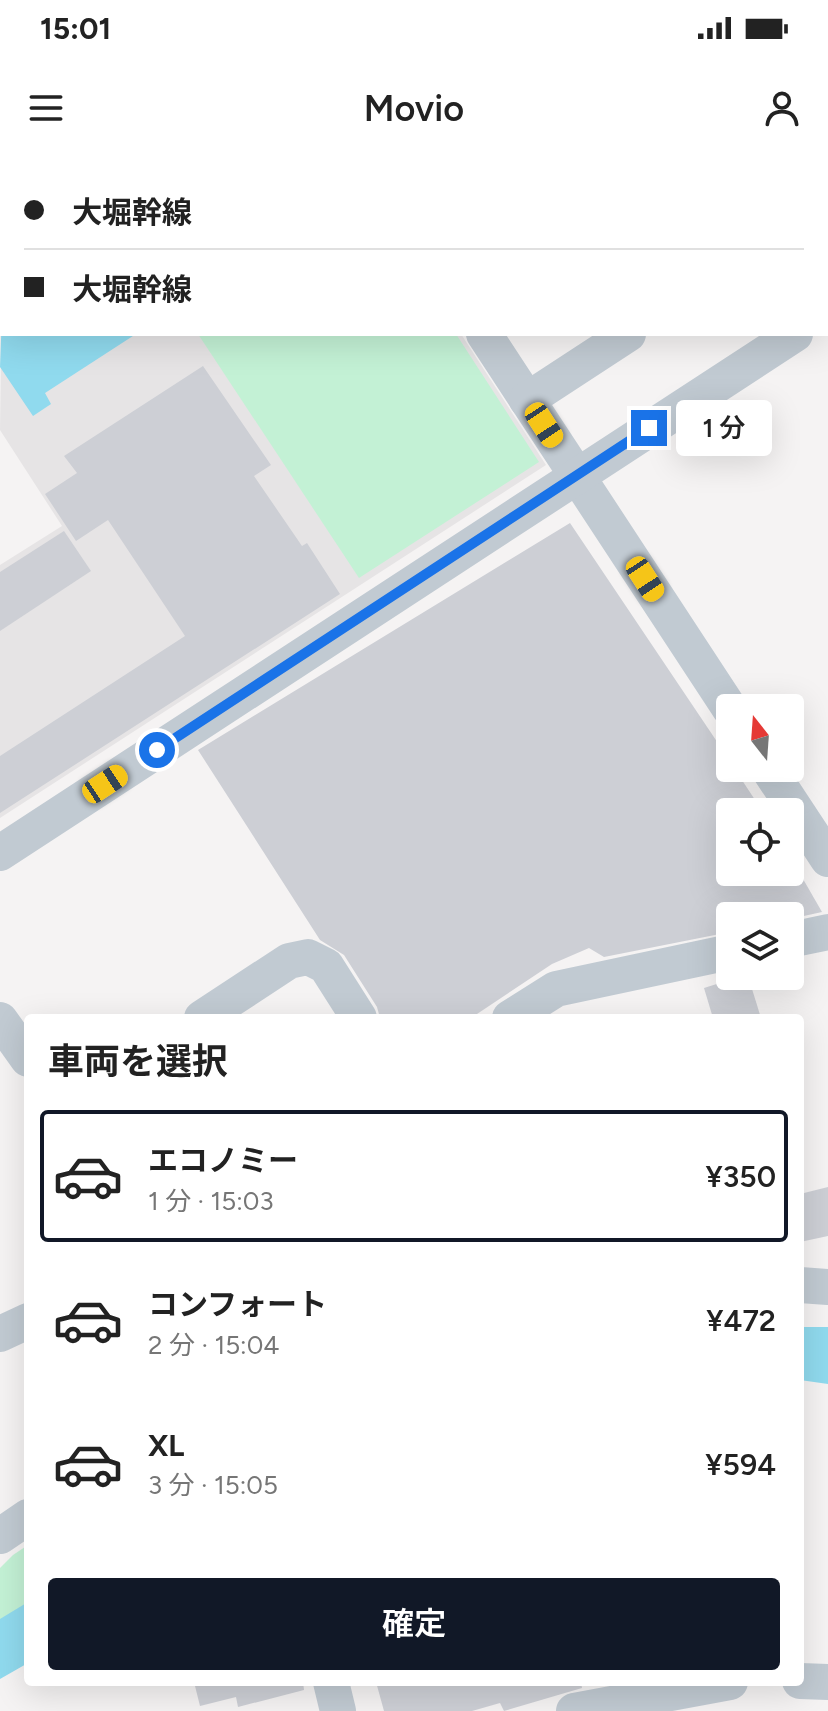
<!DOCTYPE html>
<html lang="ja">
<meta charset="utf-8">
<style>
body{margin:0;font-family:Figtree,"Noto Sans JP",sans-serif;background:#f6f6f6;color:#222;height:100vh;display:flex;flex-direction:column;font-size:30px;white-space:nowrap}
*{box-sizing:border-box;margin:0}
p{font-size:26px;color:#767676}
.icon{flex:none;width:44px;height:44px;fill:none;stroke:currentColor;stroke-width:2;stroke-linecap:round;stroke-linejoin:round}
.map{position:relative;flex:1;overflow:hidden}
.side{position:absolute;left:24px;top:854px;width:780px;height:672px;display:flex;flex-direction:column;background:#fff;border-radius:8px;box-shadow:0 8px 32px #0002}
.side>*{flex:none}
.top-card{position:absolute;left:0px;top:0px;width:828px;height:176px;box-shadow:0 8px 32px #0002;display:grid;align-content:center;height:176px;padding:0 24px;background:#fff}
.needle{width:52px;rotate:343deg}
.buttons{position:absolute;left:716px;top:534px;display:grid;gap:16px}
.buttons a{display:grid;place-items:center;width:88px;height:88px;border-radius:8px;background:#fff;box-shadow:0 8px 32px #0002;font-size:40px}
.end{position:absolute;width:36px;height:36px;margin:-18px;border:10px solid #1a73e8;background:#fff;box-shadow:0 0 0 4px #fff}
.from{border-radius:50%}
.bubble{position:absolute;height:56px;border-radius:8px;background:#fff;box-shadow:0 8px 32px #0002;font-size:26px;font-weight:600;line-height:56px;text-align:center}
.car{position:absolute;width:24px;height:48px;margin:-24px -12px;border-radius:10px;box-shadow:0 0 6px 2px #0007;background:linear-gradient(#f5c518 24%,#345 0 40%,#f5c518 0 76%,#345 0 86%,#f5c518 0)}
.top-card b{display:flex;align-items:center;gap:28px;height:76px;font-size:30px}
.top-card b+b{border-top:2px solid #e0e0e0}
.top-card i{width:20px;height:20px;background:#222}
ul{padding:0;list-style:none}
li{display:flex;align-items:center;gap:24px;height:132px;margin:0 16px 12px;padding:0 8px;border:4px solid transparent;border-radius:8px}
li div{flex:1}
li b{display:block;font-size:30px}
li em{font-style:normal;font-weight:600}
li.current{border-color:#111827}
li>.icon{width:72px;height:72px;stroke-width:1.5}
h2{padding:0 24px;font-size:36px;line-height:96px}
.button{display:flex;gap:16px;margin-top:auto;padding:16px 24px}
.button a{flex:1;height:92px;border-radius:8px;background:#111827;color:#fff;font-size:32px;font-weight:600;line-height:92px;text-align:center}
.status{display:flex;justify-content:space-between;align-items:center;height:56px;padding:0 40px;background:#fff;direction:ltr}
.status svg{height:22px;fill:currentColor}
header{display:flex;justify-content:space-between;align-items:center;height:104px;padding:0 24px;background:#fff;font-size:36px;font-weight:600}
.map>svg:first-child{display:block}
.education{fill:#e6e4e5}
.green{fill:#c3f1d5}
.water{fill:#90daee}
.building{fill:#cdcfd5}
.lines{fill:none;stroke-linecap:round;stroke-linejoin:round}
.minor{stroke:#c1cad2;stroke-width:36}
.route{stroke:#1a73e8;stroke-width:10}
</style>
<div class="status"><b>15:01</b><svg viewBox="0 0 49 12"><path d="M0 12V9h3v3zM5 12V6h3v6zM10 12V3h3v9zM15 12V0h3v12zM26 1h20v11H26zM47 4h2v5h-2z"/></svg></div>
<header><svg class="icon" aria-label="menu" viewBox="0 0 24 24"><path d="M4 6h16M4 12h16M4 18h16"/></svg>Movio<svg class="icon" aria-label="person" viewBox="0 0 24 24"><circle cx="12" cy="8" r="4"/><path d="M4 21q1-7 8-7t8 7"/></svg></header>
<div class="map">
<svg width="828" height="1551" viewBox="0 0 828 1551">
<rect width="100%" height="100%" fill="#f5f3f3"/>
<path class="education" d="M2,133V174H461L546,305L0,658V405L62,366L0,270Z"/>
<g class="green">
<path d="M142,0H344L345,2H140Z"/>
<path d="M198,174H456L539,302L359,418Z"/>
<path d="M28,1385V1449L0,1465V1408L13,1395Z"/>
</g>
<g class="water">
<path d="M2,153V174H136L45,233L51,244L33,256L0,207Z"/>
<path d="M800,1167H828V1224L800,1220Z"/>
<path d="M28,1442V1503L0,1519V1459Z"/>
</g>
<g class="building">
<path d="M203,206L271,305L254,316L302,386L307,383L340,434L0,653V596L185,476L108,360L76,381L45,334L77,313L64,296Z"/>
<path d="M570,363L730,601V608H734L763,652H730V712H799L822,752L790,759V756H730V772L604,797L589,788L552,804L471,858H380L377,847L344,795L320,780L198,590Z"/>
<path d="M64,371L91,411L0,471V412Z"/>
<path d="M742,816H748L761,858H713L704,828Z"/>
<path d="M828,1027V1076L800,1082V1034Z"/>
<path d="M194,1522H303L304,1530L238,1547L236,1537L200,1546Z"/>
<path d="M376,1522H581L582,1528L504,1551L500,1543L472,1551H384Z"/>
</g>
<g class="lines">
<g class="minor">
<path d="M369,0L370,2"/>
<path d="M116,2L118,0"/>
<path d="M456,2L459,0"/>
<path d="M738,2L741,0"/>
<path d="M826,109L828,108"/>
<path d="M0,123L2,121"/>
<path d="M826,154L828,153"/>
<path d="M484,174L730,549"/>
<path d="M527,240L628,174"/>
<path d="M768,608L828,699"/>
<path d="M0,693L795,174"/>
<path d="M790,780L828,772"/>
<path d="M202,858L289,801L308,797L326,806L359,858"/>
<path d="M510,858L556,829L730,792"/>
<path d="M0,860L28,899"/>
<path d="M800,1125L828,1127"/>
<path d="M0,1174L28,1161"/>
<path d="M0,1376L28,1357"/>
<path d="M800,1521L828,1522"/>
<path d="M331,1522L338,1551"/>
<path d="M574,1551L730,1522"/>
</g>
</g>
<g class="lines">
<path class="route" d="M157,590L649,268"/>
</g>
</svg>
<div class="buttons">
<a><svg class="needle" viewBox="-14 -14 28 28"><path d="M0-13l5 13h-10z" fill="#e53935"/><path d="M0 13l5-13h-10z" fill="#767676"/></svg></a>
<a><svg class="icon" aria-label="locate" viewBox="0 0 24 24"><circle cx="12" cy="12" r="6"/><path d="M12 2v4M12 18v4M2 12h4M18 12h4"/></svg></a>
<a><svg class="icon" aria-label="layers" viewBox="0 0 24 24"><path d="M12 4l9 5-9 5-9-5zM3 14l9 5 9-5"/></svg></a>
</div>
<i class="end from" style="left:157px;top:590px"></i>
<i class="end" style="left:649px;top:268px"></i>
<div class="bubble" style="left:676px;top:240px;width:96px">1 分</div>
<i class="car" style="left:544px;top:265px;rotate:147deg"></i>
<i class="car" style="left:645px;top:419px;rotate:147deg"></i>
<i class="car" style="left:105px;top:624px;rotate:57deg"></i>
<div class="top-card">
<b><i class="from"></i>大堀幹線</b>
<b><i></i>大堀幹線</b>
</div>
<section class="side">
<h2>車両を選択</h2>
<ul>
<li class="current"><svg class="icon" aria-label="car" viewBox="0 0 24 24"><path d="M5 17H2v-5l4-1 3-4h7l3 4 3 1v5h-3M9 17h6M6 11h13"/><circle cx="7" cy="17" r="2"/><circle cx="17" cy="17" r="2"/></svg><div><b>エコノミー</b><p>1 分 · 15:03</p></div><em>¥350</em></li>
<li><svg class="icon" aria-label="car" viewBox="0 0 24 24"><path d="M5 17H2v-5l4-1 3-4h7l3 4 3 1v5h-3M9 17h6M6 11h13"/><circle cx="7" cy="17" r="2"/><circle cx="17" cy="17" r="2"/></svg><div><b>コンフォート</b><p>2 分 · 15:04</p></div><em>¥472</em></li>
<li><svg class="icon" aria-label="car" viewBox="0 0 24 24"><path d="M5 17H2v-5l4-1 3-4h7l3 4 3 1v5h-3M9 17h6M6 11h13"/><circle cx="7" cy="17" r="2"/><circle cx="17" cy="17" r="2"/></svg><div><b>XL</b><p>3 分 · 15:05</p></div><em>¥594</em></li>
</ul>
<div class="button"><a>確定</a></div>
</section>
</div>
